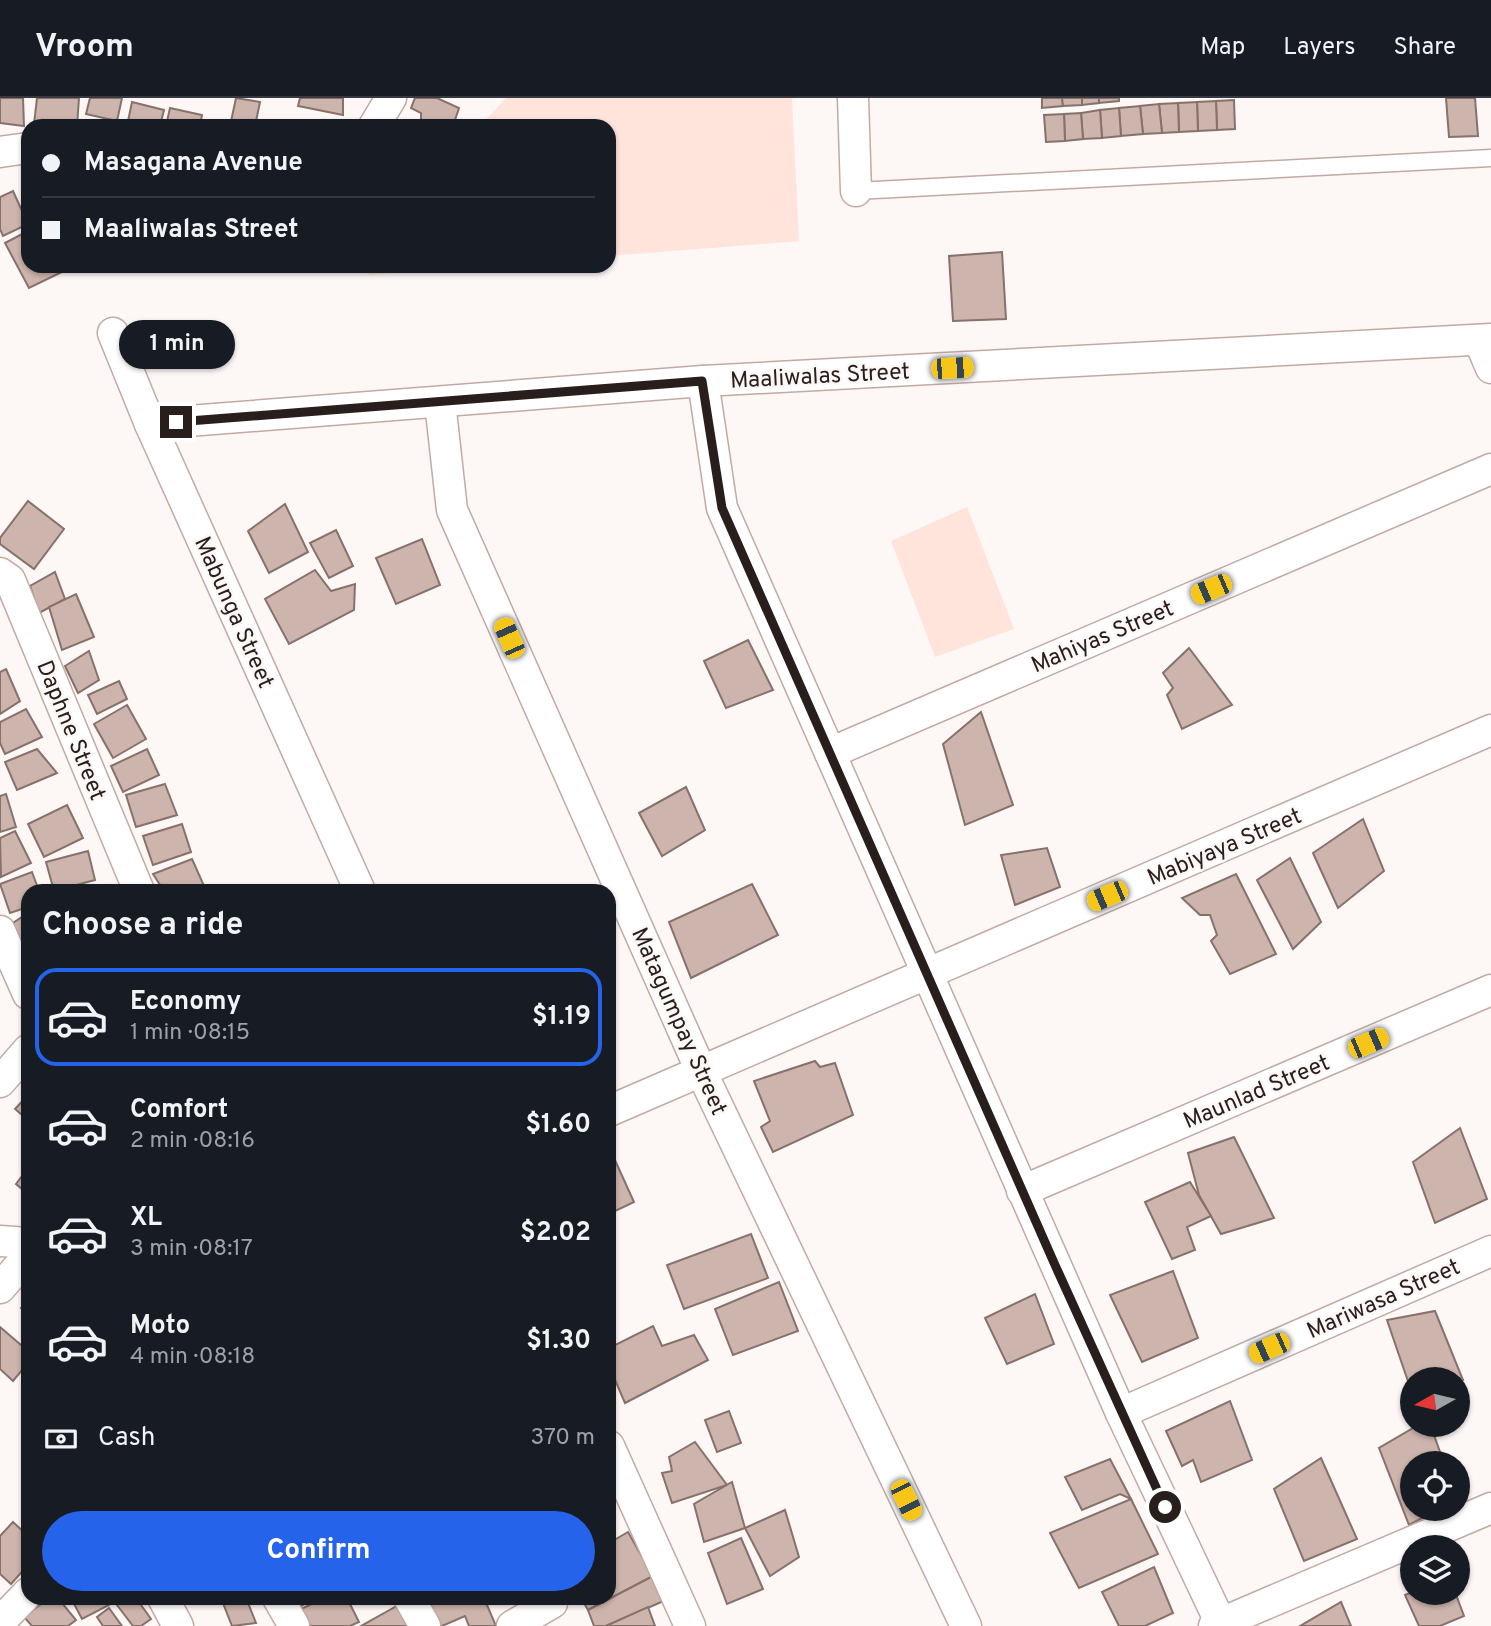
<!DOCTYPE html>
<meta charset="utf-8">
<style>
body{margin:0;font-family:Overpass,sans-serif;background:#20242c;color:#f1f3f6;height:100vh;display:flex;flex-direction:column;font-size:26px;white-space:nowrap}
*{box-sizing:border-box;margin:0}
p{font-size:23px;color:#9ea1a6}
.icon{flex:none;width:38px;height:38px;fill:none;stroke:currentColor;stroke-width:2;stroke-linecap:round;stroke-linejoin:round}
.map{position:relative;flex:1;overflow:hidden}
.drawer{position:absolute;left:21px;top:786px;width:595px;height:721px;display:flex;flex-direction:column;background:#171b24;border-radius:21px;box-shadow:0 2px 5px #0004}
.drawer>*{flex:none}
.banner{position:absolute;left:21px;top:21px;width:595px;height:154px;border-radius:21px;box-shadow:0 2px 5px #0004;display:grid;align-content:center;height:154px;padding:0 21px;background:#171b24}
.needle{width:46px;rotate:262deg}
.fabs{position:absolute;left:1400px;top:1269px;display:grid;gap:14px}
.fabs a{display:grid;place-items:center;width:70px;height:70px;border-radius:50%;background:#171b24;box-shadow:0 2px 5px #0004;font-size:35px}
.end{position:absolute;width:32px;height:32px;margin:-16px;border:9px solid #281f1c;background:#fff;box-shadow:0 0 0 4px #fff}
.from{border-radius:50%}
.bubble{position:absolute;height:49px;border-radius:24px;background:#171b24;box-shadow:0 2px 5px #0004;font-size:23px;font-weight:700;line-height:49px;text-align:center}
.car{position:absolute;width:21px;height:42px;margin:-21px -10px;border-radius:9px;box-shadow:0 0 5px 2px #0007;background:linear-gradient(#f5c518 24%,#345 0 40%,#f5c518 0 76%,#345 0 86%,#f5c518 0)}
.banner b{display:flex;align-items:center;gap:24px;height:66px;font-size:26px}
.banner b+b{border-top:2px solid #363941}
.banner i{width:18px;height:18px;background:#f1f3f6}
ul{padding:0;list-style:none}
li{display:flex;align-items:center;gap:21px;height:98px;margin:0 14px 10px;padding:0 7px;border:4px solid transparent;border-radius:21px}
li div{flex:1}
li b{display:block;font-size:26px}
li em{font-style:normal;font-weight:700}
li.current{border-color:#2563eb}
li>.icon{width:63px;height:63px;stroke-width:1.5}
h2{padding:0 21px;font-size:32px;line-height:84px}
.pay{display:flex;align-items:center;gap:18px;height:77px;padding:0 21px;font-size:26px}
.pay p{margin-inline-start:auto}
.cta{display:flex;gap:14px;margin-top:auto;padding:14px 21px}
.cta a{flex:1;height:80px;border-radius:42px;background:#2563eb;color:#fff;font-size:28px;font-weight:700;line-height:80px;text-align:center}
header{display:flex;align-items:center;gap:42px;box-sizing:border-box;height:98px;padding:0 35px;background:#171b24;border-bottom:2px solid #363941}
header strong{font-size:33px}
nav{display:flex;gap:38px;margin-inline-start:auto;font-size:24px}
.map>svg:first-child{display:block}
.green{fill:#ffe4dc}
.building{fill:#cdb4ad;stroke:#87716b;stroke-width:2}
.lines{fill:none;stroke-linecap:round;stroke-linejoin:round}
.lane-casing{stroke:#c2aaa3;stroke-width:19}
.street-casing{stroke:#c2aaa3;stroke-width:33}
.lane{stroke:#fff;stroke-width:16}
.street{stroke:#fff;stroke-width:30}
.route{stroke:#281f1c;stroke-width:9}
.labels{text-anchor:middle;stroke-width:5;stroke-linejoin:round;paint-order:stroke}
.street-label{font-size:23px;fill:#281f1c;stroke:#fdf7f6}
</style>
<header>
<strong>Vroom</strong>
<nav><a>Map</a><a>Layers</a><a>Share</a></nav>
</header>
<div class="map">
<svg width="1491" height="1528" viewBox="0 0 1491 1528">
<rect width="100%" height="100%" fill="#fdf7f6"/>
<g class="green">
<path d="M506,0H792L799,143L609,158V28H480Z"/>
<path d="M375,168H480L368,177Z"/>
<path d="M967,409L1014,531L935,559L891,443Z"/>
</g>
<g class="building">
<path d="M0,0H23L24,28L0,25Z"/>
<path d="M37,0H79L77,28L34,26Z"/>
<path d="M90,0H122L117,23L86,16Z"/>
<path d="M236,0L260,4L255,28H230Z"/>
<path d="M300,0H343V17L298,8Z"/>
<path d="M415,0H437L459,10L453,28H421V15L411,10Z"/>
<path d="M1042,0H1062L1063,8L1042,10Z"/>
<path d="M1062,0H1082V7L1063,8Z"/>
<path d="M1082,0H1099V5L1082,7Z"/>
<path d="M1099,0H1119V3L1099,5Z"/>
<path d="M1446,0H1475L1478,38L1449,39Z"/>
<path d="M1234,2L1235,31L1217,32L1216,3Z"/>
<path d="M1216,3L1217,32L1198,33L1197,4Z"/>
<path d="M132,4L164,12L160,28H127Z"/>
<path d="M1197,4L1198,33L1179,34L1178,5Z"/>
<path d="M1178,5L1179,34L1162,35L1159,6Z"/>
<path d="M1159,6L1162,35L1143,36L1140,8Z"/>
<path d="M1140,8L1143,36L1121,38L1119,10Z"/>
<path d="M170,10L202,17L200,28H166Z"/>
<path d="M1119,10L1121,38L1102,40L1100,12Z"/>
<path d="M1100,12L1102,40L1083,41L1081,15Z"/>
<path d="M1081,15L1083,41L1065,43L1064,16Z"/>
<path d="M1064,16L1065,43L1046,44L1044,17Z"/>
<path d="M13,93L28,126L3,138L0,131V99Z"/>
<path d="M28,133V168L70,170L29,190L5,145Z"/>
<path d="M1002,154L1006,221L953,223L949,158Z"/>
<path d="M236,168H268V170Z"/>
<path d="M28,403L64,431L34,471L0,446V440Z"/>
<path d="M285,406L308,454L269,475L248,433Z"/>
<path d="M336,432L353,468L329,480L310,445Z"/>
<path d="M422,441L440,487L396,506L376,460Z"/>
<path d="M315,472L331,493L355,486L354,512L289,546L265,501Z"/>
<path d="M55,474L65,501L39,515L30,488Z"/>
<path d="M76,496L94,539L62,552L49,509Z"/>
<path d="M748,542L773,592L726,610L704,563Z"/>
<path d="M1189,550L1232,607L1182,631L1167,597L1173,590L1163,575Z"/>
<path d="M89,553L99,582L78,595L65,568Z"/>
<path d="M6,571L20,603L0,616V574Z"/>
<path d="M119,583L127,601L97,616L88,597Z"/>
<path d="M127,607L146,641L113,660L94,626Z"/>
<path d="M26,611L42,639L5,656L0,645V624Z"/>
<path d="M981,614L1013,707L965,727L943,646Z"/>
<path d="M37,651L57,675L17,692L5,664Z"/>
<path d="M147,651L159,677L123,694L111,668Z"/>
<path d="M165,686L177,717L136,729L126,697Z"/>
<path d="M686,689L705,732L662,758L639,715Z"/>
<path d="M6,696L16,729L0,734V698Z"/>
<path d="M67,707L83,740L44,759L28,726Z"/>
<path d="M1363,721L1384,773L1338,810L1313,755Z"/>
<path d="M182,726L191,754L153,767L143,738Z"/>
<path d="M15,733L31,765L1,779L0,740Z"/>
<path d="M1047,750L1060,789L1015,807L1001,757Z"/>
<path d="M88,753L95,782L54,793L46,764Z"/>
<path d="M1290,760L1321,824L1293,851L1257,782Z"/>
<path d="M192,761L205,790L164,793L153,776Z"/>
<path d="M32,774L39,793H28V809L10,815L0,786Z"/>
<path d="M1236,776L1276,856L1230,876L1211,843L1217,837L1210,817H1200L1182,800Z"/>
<path d="M752,786L778,837L691,880L669,824Z"/>
<path d="M28,815V858L25,859L13,825Z"/>
<path d="M815,963L820,969L835,965L853,1017L773,1054L761,1029L770,1023L754,983Z"/>
<path d="M28,997V1022L15,1011Z"/>
<path d="M1460,1030L1487,1101L1435,1125L1413,1064Z"/>
<path d="M1234,1039L1274,1120L1221,1136L1199,1097L1188,1055Z"/>
<path d="M609,1049L634,1104L609,1116Z"/>
<path d="M28,1070V1096L16,1086Z"/>
<path d="M1190,1084L1211,1118L1187,1129L1195,1152L1172,1161L1145,1104Z"/>
<path d="M751,1136L768,1180L684,1211L667,1167Z"/>
<path d="M1173,1173L1198,1240L1142,1264L1110,1197Z"/>
<path d="M779,1184L798,1233L733,1257L715,1211Z"/>
<path d="M1035,1196L1054,1246L1007,1266L985,1220Z"/>
<path d="M28,1200V1215L21,1210Z"/>
<path d="M1435,1213L1463,1282L1458,1285V1281H1412V1295L1387,1222Z"/>
<path d="M653,1228L662,1248L694,1237L708,1262L625,1305L609,1268V1250Z"/>
<path d="M0,1229L28,1253V1265L13,1283L0,1271Z"/>
<path d="M1230,1303L1252,1362L1201,1384L1193,1362L1182,1368L1166,1333Z"/>
<path d="M729,1313L741,1345L717,1354L705,1322Z"/>
<path d="M1420,1326H1430L1444,1365H1412V1410H1441L1409,1427L1379,1350Z"/>
<path d="M695,1344L727,1387L672,1405L662,1375L672,1373L669,1359Z"/>
<path d="M1321,1360L1357,1441L1304,1463L1274,1391Z"/>
<path d="M1110,1361L1131,1401L1120,1396L1082,1412L1065,1379Z"/>
<path d="M732,1384L745,1430L704,1444L694,1406Z"/>
<path d="M1131,1401L1158,1456L1079,1490L1050,1435Z"/>
<path d="M785,1412L799,1459L770,1478L745,1430Z"/>
<path d="M13,1424L28,1438V1467L11,1486L0,1476V1438Z"/>
<path d="M628,1434L653,1478L588,1512L581,1500H609V1445Z"/>
<path d="M741,1440L763,1491L727,1506L708,1455Z"/>
<path d="M1154,1469L1173,1515L1145,1528H1119L1102,1494Z"/>
<path d="M653,1478L666,1502L606,1528H594L588,1512Z"/>
<path d="M1412,1494H1455L1464,1518L1440,1528H1419L1405,1497Z"/>
<path d="M49,1500H58L76,1522L68,1528H32L24,1519Z"/>
<path d="M71,1500H107L111,1506L82,1521Z"/>
<path d="M127,1500H136L151,1521L141,1528H133L117,1507Z"/>
<path d="M221,1500H246L256,1525L232,1528Z"/>
<path d="M289,1500H315L296,1511Z"/>
<path d="M324,1500H347L359,1524L350,1528H310L301,1511Z"/>
<path d="M427,1500H484L496,1528H469L465,1518L442,1528H434L422,1502Z"/>
<path d="M1341,1504L1351,1528H1300Z"/>
<path d="M402,1505L415,1528H361Z"/>
<path d="M648,1509L655,1528H606Z"/>
<path d="M109,1510L122,1528H103L97,1519Z"/>
</g>
<g class="lines">
<g class="lane-casing">
<path id="lane" d="M856,93L1491,60"/>
</g>
<g class="street-casing">
<g id="street">
<path d="M853,0L856,93"/>
<path d="M374,28L391,0"/>
<path d="M0,54L28,50"/>
<path d="M113,235L150,326L360,793"/>
<path d="M1479,242L1491,270"/>
<path d="M703,283L722,410L1121,1315L1222,1528"/>
<path d="M440,304L452,412L701,973L966,1528"/>
<path d="M150,326L703,283L1491,241"/>
<path d="M0,475L10,482L139,793"/>
<path d="M830,655L1491,371"/>
<path d="M0,833L28,896"/>
<path d="M0,984L28,952"/>
<path d="M609,1013L1491,632"/>
<path d="M1022,1093L1491,892"/>
<path d="M0,1143L28,1145"/>
<path d="M0,1190L28,1158"/>
<path d="M1121,1315L1491,1153"/>
<path d="M609,1348L690,1528"/>
<path d="M163,1500L178,1528"/>
<path d="M278,1500L294,1528"/>
<path d="M409,1500L425,1528"/>
<path d="M0,1524L28,1495"/>
<path d="M512,1528L552,1505"/>
<path d="M1214,1528L1491,1410"/>
</g>
</g>
<use href="#lane" class="lane"/>
<use href="#street" class="street"/>
</g>
<g class="lines">
<path class="route" d="M176,324L702,283L722,410L1055,1167L1165,1409"/>
</g>
<g class="labels">
<g class="street-label">
<text transform="translate(820 277) rotate(-3)" y="8">Maaliwalas Street</text>
<text transform="translate(235 514) rotate(66)" y="8">Mabunga Street</text>
<text transform="translate(1102 538) rotate(-23)" y="8">Mahiyas Street</text>
<text transform="translate(72 632) rotate(68)" y="8">Daphne Street</text>
<text transform="translate(1224 748) rotate(-23)" y="8">Mabiyaya Street</text>
<text transform="translate(680 923) rotate(66)" y="8">Matagumpay Street</text>
<text transform="translate(1256 993) rotate(-23)" y="8">Maunlad Street</text>
<text transform="translate(1383 1200) rotate(-24)" y="8">Mariwasa Street</text>
</g>
</g>
</svg>
<div class="fabs">
<a><svg class="needle" viewBox="-14 -14 28 28"><path d="M0-13l5 13h-10z" fill="#e53935"/><path d="M0 13l5-13h-10z" fill="#9ea1a6"/></svg></a>
<a><svg class="icon" aria-label="locate" viewBox="0 0 24 24"><circle cx="12" cy="12" r="6"/><path d="M12 2v4M12 18v4M2 12h4M18 12h4"/></svg></a>
<a><svg class="icon" aria-label="layers" viewBox="0 0 24 24"><path d="M12 4l9 5-9 5-9-5zM3 14l9 5 9-5"/></svg></a>
</div>
<i class="end from" style="left:1165px;top:1409px"></i>
<i class="end" style="left:176px;top:324px"></i>
<div class="bubble" style="left:119px;top:222px;width:116px">1 min</div>
<i class="car" style="left:952px;top:270px;rotate:87deg"></i>
<i class="car" style="left:1211px;top:491px;rotate:247deg"></i>
<i class="car" style="left:509px;top:540px;rotate:336deg"></i>
<i class="car" style="left:1107px;top:798px;rotate:247deg"></i>
<i class="car" style="left:1368px;top:945px;rotate:67deg"></i>
<i class="car" style="left:1269px;top:1250px;rotate:246deg"></i>
<i class="car" style="left:906px;top:1402px;rotate:154deg"></i>
<div class="banner">
<b><i class="from"></i>Masagana Avenue</b>
<b><i></i>Maaliwalas Street</b>
</div>
<section class="drawer">
<h2>Choose a ride</h2>
<ul>
<li class="current"><svg class="icon" aria-label="car" viewBox="0 0 24 24"><path d="M5 17H2v-5l4-1 3-4h7l3 4 3 1v5h-3M9 17h6M6 11h13"/><circle cx="7" cy="17" r="2"/><circle cx="17" cy="17" r="2"/></svg><div><b>Economy</b><p>1 min · 08:15</p></div><em>$1.19</em></li>
<li><svg class="icon" aria-label="car" viewBox="0 0 24 24"><path d="M5 17H2v-5l4-1 3-4h7l3 4 3 1v5h-3M9 17h6M6 11h13"/><circle cx="7" cy="17" r="2"/><circle cx="17" cy="17" r="2"/></svg><div><b>Comfort</b><p>2 min · 08:16</p></div><em>$1.60</em></li>
<li><svg class="icon" aria-label="car" viewBox="0 0 24 24"><path d="M5 17H2v-5l4-1 3-4h7l3 4 3 1v5h-3M9 17h6M6 11h13"/><circle cx="7" cy="17" r="2"/><circle cx="17" cy="17" r="2"/></svg><div><b>XL</b><p>3 min · 08:17</p></div><em>$2.02</em></li>
<li><svg class="icon" aria-label="car" viewBox="0 0 24 24"><path d="M5 17H2v-5l4-1 3-4h7l3 4 3 1v5h-3M9 17h6M6 11h13"/><circle cx="7" cy="17" r="2"/><circle cx="17" cy="17" r="2"/></svg><div><b>Moto</b><p>4 min · 08:18</p></div><em>$1.30</em></li>
</ul>
<div class="pay"><svg class="icon" aria-label="cash" viewBox="0 0 24 24"><path d="M3 7h18v10H3z"/><circle cx="12" cy="12" r="2"/></svg>Cash<p>370 m</p></div>
<div class="cta"><a>Confirm</a></div>
</section>
</div>
